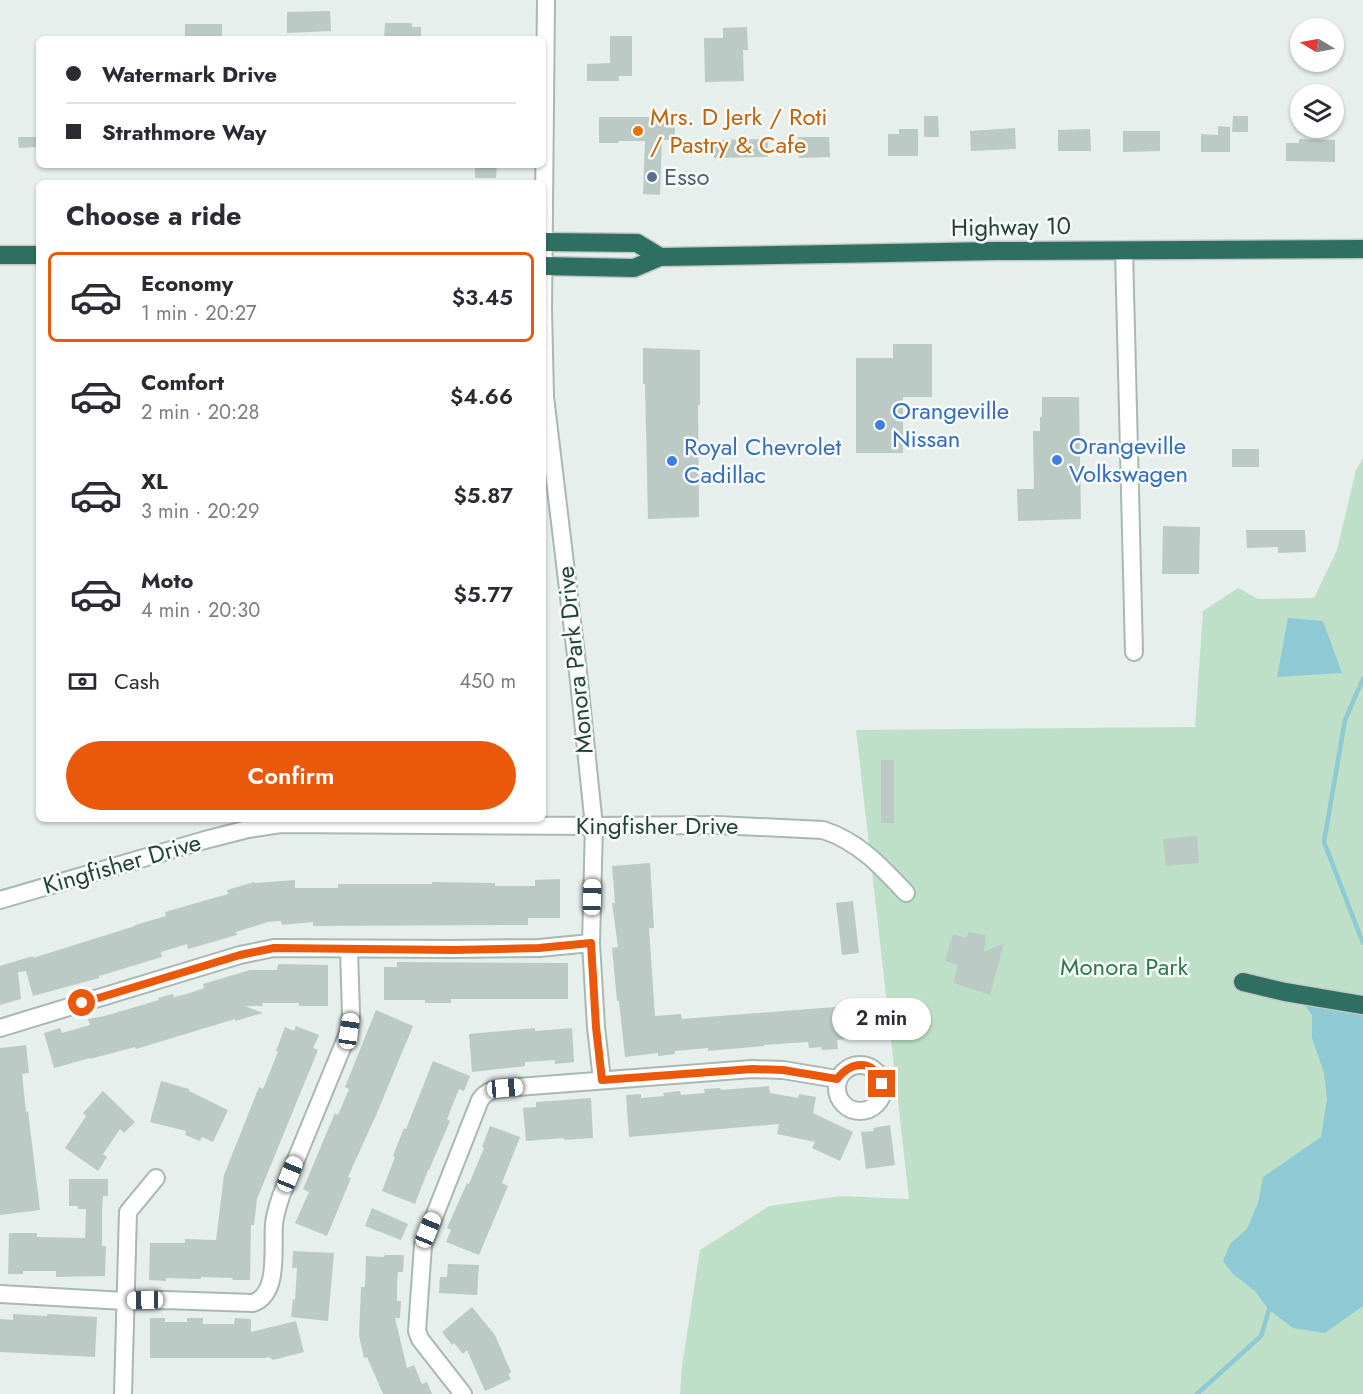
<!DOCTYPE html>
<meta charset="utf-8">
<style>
body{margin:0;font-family:Jost,sans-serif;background:#f2f2f3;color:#2b2b33;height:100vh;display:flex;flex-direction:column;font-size:22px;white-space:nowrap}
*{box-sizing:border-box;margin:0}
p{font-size:20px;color:#7c7c81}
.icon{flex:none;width:33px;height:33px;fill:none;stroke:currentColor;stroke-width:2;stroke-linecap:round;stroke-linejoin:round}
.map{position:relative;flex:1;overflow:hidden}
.drawer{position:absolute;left:36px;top:180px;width:510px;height:642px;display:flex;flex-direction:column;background:#fff;border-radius:9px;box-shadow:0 2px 4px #0004}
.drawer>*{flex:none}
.top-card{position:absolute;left:36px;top:36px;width:510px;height:132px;border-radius:9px;box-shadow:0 2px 4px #0004;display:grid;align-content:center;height:132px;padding:0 30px;background:#fff}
.needle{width:39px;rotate:280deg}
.fabs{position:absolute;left:1290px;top:18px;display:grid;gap:12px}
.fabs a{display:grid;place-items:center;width:54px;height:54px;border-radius:50%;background:#fff;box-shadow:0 2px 4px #0004;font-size:30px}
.end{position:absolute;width:27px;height:27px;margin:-14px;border:8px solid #ea580c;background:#fff;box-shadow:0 0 0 3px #fff}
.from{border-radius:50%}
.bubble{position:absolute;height:42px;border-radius:21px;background:#fff;box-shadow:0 2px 4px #0004;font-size:20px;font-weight:600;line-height:42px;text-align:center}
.car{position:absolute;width:18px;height:36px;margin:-18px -9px;border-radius:8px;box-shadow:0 0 4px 2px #0007;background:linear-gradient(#fff 24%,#345 0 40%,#fff 0 76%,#345 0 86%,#fff 0)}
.top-card b{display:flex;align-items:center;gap:21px;height:57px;font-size:22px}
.top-card b+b{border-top:2px solid #e1e1e2}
.top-card i{width:15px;height:15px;background:#2b2b33}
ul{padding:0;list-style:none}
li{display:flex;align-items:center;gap:18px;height:90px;margin:0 12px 9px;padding:0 18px;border:3px solid transparent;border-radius:9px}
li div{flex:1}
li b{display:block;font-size:22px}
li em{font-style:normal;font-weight:600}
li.on{border-color:#ea580c}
li>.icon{width:54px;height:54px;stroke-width:1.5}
h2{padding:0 30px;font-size:27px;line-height:72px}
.pay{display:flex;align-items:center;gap:15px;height:66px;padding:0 30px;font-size:22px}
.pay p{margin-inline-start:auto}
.cta{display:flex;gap:12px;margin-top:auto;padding:12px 30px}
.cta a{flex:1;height:69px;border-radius:36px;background:#ea580c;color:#fff;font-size:24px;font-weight:600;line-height:69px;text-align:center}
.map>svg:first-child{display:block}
.green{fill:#bfe0c8}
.water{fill:#8ec9d4}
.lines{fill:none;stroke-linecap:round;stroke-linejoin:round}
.stream{stroke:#8ec9d4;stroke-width:4.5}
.building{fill:#bbcac4}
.minor-casing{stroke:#a8b8b2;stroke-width:20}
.highway-casing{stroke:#c2cac8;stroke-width:21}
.minor{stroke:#fff;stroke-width:16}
.highway{stroke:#2f6f62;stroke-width:18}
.route{stroke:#ea580c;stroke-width:8}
.food-dot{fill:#e8710a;stroke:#f7fbf9;stroke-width:2}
.service-dot{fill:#5c6f8a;stroke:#f7fbf9;stroke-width:2}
.shop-dot{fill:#3f7fe0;stroke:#f7fbf9;stroke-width:2}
.labels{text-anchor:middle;stroke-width:5;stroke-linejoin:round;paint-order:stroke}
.food-label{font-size:24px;fill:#c56008;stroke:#f7fbf9;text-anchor:start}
.service-label{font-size:24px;fill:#4e5e75;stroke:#f7fbf9;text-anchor:start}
.street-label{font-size:24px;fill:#24423a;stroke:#f7fbf9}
.shop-label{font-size:24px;fill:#366cbe;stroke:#f7fbf9;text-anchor:start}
.park-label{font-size:24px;fill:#2d7a4b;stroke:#f7fbf9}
</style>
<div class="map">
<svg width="1363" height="1394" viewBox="0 0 1363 1394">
<rect width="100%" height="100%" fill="#e6efeb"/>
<path class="green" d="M1363,458V1394H680L682,1366L700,1250L769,1206L841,1196L909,1199L856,730L1195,727L1203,611L1238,588L1258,599L1314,598L1337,550L1356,470Z"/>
<g class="water">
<path d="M1288,618L1323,621L1342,673L1277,677Z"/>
<path d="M1302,1002L1363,1012V1306L1325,1333L1293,1328L1268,1309L1255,1291L1233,1274L1223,1261L1230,1244L1247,1229L1258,1203L1263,1177L1321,1137L1327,1099L1324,1073L1312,1038V1015Z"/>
</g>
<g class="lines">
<g class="stream">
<path d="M1363,679L1345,720L1324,842L1363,943"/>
<path d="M1197,1394L1261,1336L1270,1307"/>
</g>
</g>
<g class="building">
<path d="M330,11L331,31L287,33V12Z"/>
<path d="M385,23H412V27H421V39H384Z"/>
<rect x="185" y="24" width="37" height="15"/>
<path d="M747,27L748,50H743L744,81L705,82L704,38H723V28Z"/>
<path d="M610,36H632V76H619V81H587V64L610,63Z"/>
<path d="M924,116H938L939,137H924Z"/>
<path d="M1233,116H1248V132H1232Z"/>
<path d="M599,117H675V140H662L660,195L643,194L645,141H619L618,143H599Z"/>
<path d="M1218,126L1230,127V152H1201V134L1218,135Z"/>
<path d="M1015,128L1016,149L971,151L970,131Z"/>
<path d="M899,129H918V156H888V134H899Z"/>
<path d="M1090,129L1091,151H1058V130Z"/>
<path d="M1123,131H1160V151L1123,152Z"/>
<path d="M18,137H39V147L19,148Z"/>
<path d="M798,137H829L830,157L799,158Z"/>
<path d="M768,139V157L714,158V140Z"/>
<path d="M1299,139L1335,140V162L1286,161V143H1299Z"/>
<path d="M475,165H497L496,178H475Z"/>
<path d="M893,344H932V397H903V453H856V358H893Z"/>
<path d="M643,348L700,350V405H698L699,517L648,519L645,384H643Z"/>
<path d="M1042,397H1079L1081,519L1018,521L1017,489H1034L1033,431H1040V417H1042Z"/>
<rect x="1232" y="449" width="27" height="18"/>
<path d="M1163,526L1200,527L1199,574H1162Z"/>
<path d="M1246,530H1305L1306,552L1278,553V547L1247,548Z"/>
<rect x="881" y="760" width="13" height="63"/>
<path d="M1197,836L1199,863L1166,866L1163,839Z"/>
<path d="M650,863L654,928H649L655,1016L681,1014L682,1019L872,1004L875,1036L837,1040L838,1049L822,1050L821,1047L809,1048L808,1042L764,1045V1046L708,1051V1048L675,1051V1054L658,1056V1053L625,1057L619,1001H617L612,948L618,947L612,903H615L612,866Z"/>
<path d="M560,879V918H528V925L313,926V922L282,925L281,921L268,922L236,932L237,935L188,949L187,944L161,952L162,957L99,976V978L33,996L26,971L18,972L21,999L0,1005V966L33,956V958L135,926V925L166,916L165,912L228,894L227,890L254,882L255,883L295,880V888H338V884H432V882L495,883V886H535V880Z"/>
<path d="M853,901L859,953L842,955L836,903Z"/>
<path d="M968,932L986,935L984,952L1004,943L990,995L953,983L958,965L945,961L953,934L966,938Z"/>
<path d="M397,962L568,963V999H451V1003H425V1000H384V967H397Z"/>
<path d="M278,964L328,965V1006H299V1003H262L263,1006H245L263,1013L235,1021V1019L136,1049L135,1047L90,1059V1058L54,1068L44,1033L60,1028L62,1033L90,1025L88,1019L105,1016L159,1000L158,998L173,994L174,997L187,994L204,988L203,984L250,970H277Z"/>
<path d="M376,1010L413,1026L377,1113L348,1177L351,1178L327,1236L295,1223L309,1192L303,1189L335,1113L338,1115L349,1089L345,1087Z"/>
<path d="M296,1026L319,1035L313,1048L318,1050L257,1199L254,1225H251L250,1280H232L233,1278L201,1277V1279L166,1278V1281L149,1280L150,1243H185V1239L216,1240L224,1175L259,1087L263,1089L278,1052L276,1051L285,1027L294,1031Z"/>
<path d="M535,1028V1031L572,1028L574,1062L555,1064V1060L525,1062V1066L472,1072L469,1034Z"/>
<path d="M26,1045L29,1073L22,1074L26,1112L28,1111L40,1210L0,1215V1048Z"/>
<path d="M433,1061L470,1076L464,1091L459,1089L447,1119L450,1121L429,1170H428L415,1204L382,1191L395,1157L393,1156L404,1128L406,1129Z"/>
<path d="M161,1081L189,1089V1091L228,1110L213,1142L202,1137L200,1141L185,1135L186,1131L150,1122Z"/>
<path d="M769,1086L770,1093L798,1098L799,1094L816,1097L813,1113L853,1132L840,1161L812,1148L815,1142L777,1134L779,1124L629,1137L626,1095L641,1094V1098L664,1096L663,1093L680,1091L681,1095L705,1093L704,1089L720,1088L721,1090Z"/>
<path d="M103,1091L135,1122L124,1133L120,1129L103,1154L107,1157L98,1171L65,1148L86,1116L83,1113Z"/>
<path d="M591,1098L593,1138L564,1140V1138L526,1141L523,1108L536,1107V1102Z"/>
<path d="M890,1125L895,1165L866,1169L861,1132L874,1131L873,1128Z"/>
<path d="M490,1126L520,1137L502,1183L508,1186L479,1255L446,1242L451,1230L447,1228L467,1183L469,1184L484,1148L482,1147Z"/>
<path d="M69,1179H108V1196H103L102,1209V1246H106L105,1276L56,1277V1271H23V1274H8L9,1233H37V1237L85,1238L86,1209H78V1206H69Z"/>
<path d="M372,1208L408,1224L401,1240L365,1226Z"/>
<path d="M293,1251L334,1253L328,1321L291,1317L293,1299L295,1300L297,1268H292Z"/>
<path d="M385,1255H404L403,1272H398L397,1284V1301H401L400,1318H395L407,1368L414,1365L422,1384L427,1382L432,1394H383L367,1357L364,1358L359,1335L361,1287H365L366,1256L384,1257Z"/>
<path d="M448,1264L479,1265L477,1295L439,1293L440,1277H447Z"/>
<path d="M472,1307L495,1335L511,1372L508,1374L511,1379L485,1391L467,1350L463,1354L454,1343L452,1345L442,1332Z"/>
<path d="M13,1314L47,1316V1314L97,1317L95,1357L0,1352V1319L13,1320Z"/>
<path d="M150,1318H165V1322H187V1318H203V1324H234L235,1318L251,1319V1332L296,1321L304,1352L273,1360L269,1357L265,1358H150Z"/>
</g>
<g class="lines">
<g class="minor-casing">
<g id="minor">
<path d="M546,0L543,310L545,397L578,672L594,826L591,943L596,1027L602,1080"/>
<path d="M1124,250L1134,652"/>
<path d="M0,900L205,840L248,829L281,824L594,826L718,825L823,830C858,841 882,867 906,893"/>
<path d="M0,1028L240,955L274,948L453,949L539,948L591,943"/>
<circle cx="860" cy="1088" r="23"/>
<path d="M0,1294L125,1301L165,1300L253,1303C280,1294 272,1247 274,1224C275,1215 278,1205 281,1196L349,1031L351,1015L349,949"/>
<path d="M123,1394L128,1212L156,1178"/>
<path d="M463,1394L420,1339L417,1331L423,1245L480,1100C486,1091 494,1089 505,1088L752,1069L783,1070L837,1079"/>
</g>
</g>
<g class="highway-casing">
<g id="highway">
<path d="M543,242L637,243L660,257"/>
<path d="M0,255H39"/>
<path d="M543,266L634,268L660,257L996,251L1363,249"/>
<path d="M1243,982L1285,992L1363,1005"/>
</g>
</g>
<use href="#minor" class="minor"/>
<use href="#highway" class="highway"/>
</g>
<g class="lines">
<path class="route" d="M82,1003L240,955L274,948L453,950L539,948L591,943L596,1027L602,1080L752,1069L783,1070L837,1079C852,1060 874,1059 882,1084"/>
</g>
<circle class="food-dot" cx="638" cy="131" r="6"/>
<circle class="service-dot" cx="652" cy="177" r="6"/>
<g class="shop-dot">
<circle cx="880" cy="425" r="6"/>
<circle cx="1057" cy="460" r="6"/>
<circle cx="672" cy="461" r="6"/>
</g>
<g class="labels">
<g class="food-label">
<text x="650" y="125">Mrs. D Jerk / Roti<tspan x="650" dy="28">/ Pastry &amp; Cafe</tspan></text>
</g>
<g class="service-label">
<text x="664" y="185">Esso</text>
</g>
<g class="street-label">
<text transform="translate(1011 227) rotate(-1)" y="8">Highway 10</text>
<text transform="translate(575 660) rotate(-96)" y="8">Monora Park Drive</text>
<text x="657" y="834">Kingfisher Drive</text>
<text transform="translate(122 864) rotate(-16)" y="8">Kingfisher Drive</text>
</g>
<g class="shop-label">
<text x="892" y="419">Orangeville<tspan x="892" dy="28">Nissan</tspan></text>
<text x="1069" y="454">Orangeville<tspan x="1069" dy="28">Volkswagen</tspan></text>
<text x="684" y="455">Royal Chevrolet<tspan x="684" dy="28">Cadillac</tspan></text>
</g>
<g class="park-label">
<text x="1124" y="975">Monora Park</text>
</g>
</g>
</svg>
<div class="fabs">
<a><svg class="needle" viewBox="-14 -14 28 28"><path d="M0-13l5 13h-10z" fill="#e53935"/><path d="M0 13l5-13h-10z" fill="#7c7c81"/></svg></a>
<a><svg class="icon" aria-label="layers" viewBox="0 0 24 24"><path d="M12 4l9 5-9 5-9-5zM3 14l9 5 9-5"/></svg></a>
</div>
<i class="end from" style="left:82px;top:1003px"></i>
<i class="end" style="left:882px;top:1084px"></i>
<div class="bubble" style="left:832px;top:998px;width:99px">2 min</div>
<i class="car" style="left:592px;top:897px;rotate:1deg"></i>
<i class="car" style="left:349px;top:1031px;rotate:8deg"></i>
<i class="car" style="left:505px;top:1088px;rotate:85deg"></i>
<i class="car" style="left:290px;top:1174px;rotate:22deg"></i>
<i class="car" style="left:428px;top:1230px;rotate:22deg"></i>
<i class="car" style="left:145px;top:1300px;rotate:269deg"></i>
<div class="top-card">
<b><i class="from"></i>Watermark Drive</b>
<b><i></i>Strathmore Way</b>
</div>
<section class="drawer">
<h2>Choose a ride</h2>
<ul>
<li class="on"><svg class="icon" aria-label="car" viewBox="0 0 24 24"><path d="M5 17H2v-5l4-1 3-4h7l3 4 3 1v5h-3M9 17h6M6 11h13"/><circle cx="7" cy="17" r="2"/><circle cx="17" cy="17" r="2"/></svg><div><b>Economy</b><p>1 min · 20:27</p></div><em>$3.45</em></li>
<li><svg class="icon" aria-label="car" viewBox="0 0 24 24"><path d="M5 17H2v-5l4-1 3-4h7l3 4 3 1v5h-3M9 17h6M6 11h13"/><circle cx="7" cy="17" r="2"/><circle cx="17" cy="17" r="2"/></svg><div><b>Comfort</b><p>2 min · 20:28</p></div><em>$4.66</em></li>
<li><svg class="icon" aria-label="car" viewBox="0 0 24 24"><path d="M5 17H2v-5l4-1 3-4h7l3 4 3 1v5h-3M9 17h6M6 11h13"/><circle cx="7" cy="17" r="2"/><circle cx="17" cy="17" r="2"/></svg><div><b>XL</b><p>3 min · 20:29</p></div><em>$5.87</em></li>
<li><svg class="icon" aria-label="car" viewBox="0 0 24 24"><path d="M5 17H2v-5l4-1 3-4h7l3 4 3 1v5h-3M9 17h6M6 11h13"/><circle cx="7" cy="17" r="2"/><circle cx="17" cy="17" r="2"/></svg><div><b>Moto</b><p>4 min · 20:30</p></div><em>$5.77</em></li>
</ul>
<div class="pay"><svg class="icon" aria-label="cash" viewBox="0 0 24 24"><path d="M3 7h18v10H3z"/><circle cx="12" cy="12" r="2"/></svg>Cash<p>450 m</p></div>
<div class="cta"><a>Confirm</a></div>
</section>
</div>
